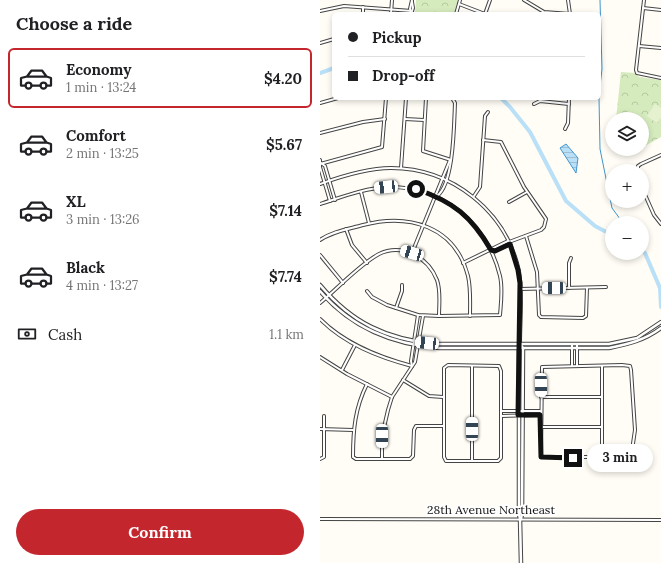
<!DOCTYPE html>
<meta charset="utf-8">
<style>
body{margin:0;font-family:Lora,serif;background:#f2f2f2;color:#202124;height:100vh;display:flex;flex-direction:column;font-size:15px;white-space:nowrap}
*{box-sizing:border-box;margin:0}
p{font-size:13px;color:#757577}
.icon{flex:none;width:22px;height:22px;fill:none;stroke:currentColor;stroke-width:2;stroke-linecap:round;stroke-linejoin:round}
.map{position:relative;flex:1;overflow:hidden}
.sheet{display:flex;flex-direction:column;background:#fff;width:320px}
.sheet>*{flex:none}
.hud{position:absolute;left:12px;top:12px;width:269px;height:88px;border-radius:6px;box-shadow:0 2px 6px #0003;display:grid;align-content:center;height:88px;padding:0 16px;background:#fff}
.controls{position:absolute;left:285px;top:112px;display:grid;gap:8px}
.controls a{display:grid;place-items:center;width:44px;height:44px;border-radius:50%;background:#fff;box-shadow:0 2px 6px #0003;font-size:20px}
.end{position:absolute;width:18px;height:18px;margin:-9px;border:5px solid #111;background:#fff;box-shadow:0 0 0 2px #fff}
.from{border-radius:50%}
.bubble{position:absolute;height:28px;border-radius:14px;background:#fff;box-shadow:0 2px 6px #0003;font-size:13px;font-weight:700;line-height:28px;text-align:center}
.car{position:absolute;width:12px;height:24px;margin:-12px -6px;border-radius:5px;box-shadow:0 0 3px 1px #0007;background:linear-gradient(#fff 24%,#345 0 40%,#fff 0 76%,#345 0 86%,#fff 0)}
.hud b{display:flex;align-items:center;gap:14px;height:38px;font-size:15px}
.hud b+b{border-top:1px solid #e0e0e0}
.hud i{width:10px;height:10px;background:#202124}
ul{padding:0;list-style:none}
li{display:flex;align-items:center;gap:12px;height:60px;margin:0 8px 6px;padding:0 8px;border:2px solid transparent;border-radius:6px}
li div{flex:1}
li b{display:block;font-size:15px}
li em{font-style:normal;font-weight:700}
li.current{border-color:#c4262e}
li>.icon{width:36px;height:36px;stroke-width:1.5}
h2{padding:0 16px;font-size:18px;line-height:48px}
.pay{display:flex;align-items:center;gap:10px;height:44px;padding:0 16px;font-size:15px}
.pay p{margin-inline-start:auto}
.button{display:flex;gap:8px;margin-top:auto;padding:8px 16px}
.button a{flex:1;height:46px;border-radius:24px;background:#c4262e;color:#fff;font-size:16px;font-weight:700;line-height:46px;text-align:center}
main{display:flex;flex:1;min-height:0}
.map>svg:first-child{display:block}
.park{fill:url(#park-crowns)}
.pitch{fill:#e6f2cf}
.water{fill:url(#water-rules);stroke:#3f96cf}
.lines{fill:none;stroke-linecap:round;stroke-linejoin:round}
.stream{stroke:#3f96cf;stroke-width:1}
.river{stroke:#b9e0f7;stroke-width:4}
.minor-casing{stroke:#444;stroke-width:4}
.tertiary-casing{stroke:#444;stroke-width:4.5}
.minor{stroke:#fff;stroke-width:2}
.tertiary{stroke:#fff;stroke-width:2.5}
.route{stroke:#111;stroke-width:5}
.labels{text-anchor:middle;stroke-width:4;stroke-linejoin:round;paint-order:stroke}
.street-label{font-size:12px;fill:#111;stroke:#fff}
</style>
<main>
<section class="sheet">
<h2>Choose a ride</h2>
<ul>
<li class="current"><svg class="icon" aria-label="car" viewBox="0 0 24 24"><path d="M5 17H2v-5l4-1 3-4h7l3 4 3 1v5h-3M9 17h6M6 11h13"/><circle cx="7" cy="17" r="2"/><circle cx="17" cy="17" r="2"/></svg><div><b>Economy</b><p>1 min · 13:24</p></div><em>$4.20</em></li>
<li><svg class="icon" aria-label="car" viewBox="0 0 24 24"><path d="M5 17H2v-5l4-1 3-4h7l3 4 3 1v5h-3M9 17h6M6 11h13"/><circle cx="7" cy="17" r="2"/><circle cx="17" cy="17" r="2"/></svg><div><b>Comfort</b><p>2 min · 13:25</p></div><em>$5.67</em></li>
<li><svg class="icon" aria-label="car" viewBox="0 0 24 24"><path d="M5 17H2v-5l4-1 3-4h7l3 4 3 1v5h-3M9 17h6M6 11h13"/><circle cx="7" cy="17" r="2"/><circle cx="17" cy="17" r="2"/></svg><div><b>XL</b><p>3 min · 13:26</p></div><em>$7.14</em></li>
<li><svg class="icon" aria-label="car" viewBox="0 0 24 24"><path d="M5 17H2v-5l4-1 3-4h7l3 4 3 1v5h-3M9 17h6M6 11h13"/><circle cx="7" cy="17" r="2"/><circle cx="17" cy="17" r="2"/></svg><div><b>Black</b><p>4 min · 13:27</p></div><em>$7.74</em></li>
</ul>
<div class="pay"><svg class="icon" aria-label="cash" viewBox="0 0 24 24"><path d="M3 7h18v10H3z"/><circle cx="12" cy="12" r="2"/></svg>Cash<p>1.1 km</p></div>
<div class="button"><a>Confirm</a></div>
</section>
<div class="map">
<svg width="341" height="563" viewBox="0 0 341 563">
<defs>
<pattern id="park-crowns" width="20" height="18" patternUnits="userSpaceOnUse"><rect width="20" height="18" fill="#d5ebbd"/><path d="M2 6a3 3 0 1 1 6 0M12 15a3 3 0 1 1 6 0" fill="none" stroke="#b6c8a1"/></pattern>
<pattern id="water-rules" width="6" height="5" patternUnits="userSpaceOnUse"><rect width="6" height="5" fill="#b9e0f7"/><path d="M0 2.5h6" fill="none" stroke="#9ebfd3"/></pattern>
</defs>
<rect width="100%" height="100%" fill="#fffdf5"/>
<g class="park">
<path d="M96,0H138L134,14H95Z"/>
<path d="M301,72L315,73L319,77L341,80V137L323,147L322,119H296Z"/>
</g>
<path class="pitch" d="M335,104L341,108V117L337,123L327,116Z"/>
<path class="water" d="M246,144L258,158L256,173L240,148Z"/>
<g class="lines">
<g class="stream">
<path d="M279,95L282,69L280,0"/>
<path d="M279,98L280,149L292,208L303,223"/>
<path d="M322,248L325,253"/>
</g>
<g class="river">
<path d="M0,73L14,68"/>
<path d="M181,98L190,107L210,132L246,201L275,226L292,235"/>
<path d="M322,251L325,253L340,288L341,307"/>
</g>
<g class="minor-casing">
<g id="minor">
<path d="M204,0L224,12L250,14"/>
<path d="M248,0L250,14"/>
<path d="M324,0L316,70L317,73L341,78"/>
<path d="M139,4L165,14"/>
<path d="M323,8L341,10"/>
<path d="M0,11L24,6L92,11"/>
<path d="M92,11L93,8L92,2"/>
<path d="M43,14V7"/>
<path d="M71,14L72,0"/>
<path d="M91,14L90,9L92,0"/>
<path d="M136,14L140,0"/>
<path d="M165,14L170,0"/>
<path d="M0,43L14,39"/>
<path d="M319,46L341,48"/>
<path d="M106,98L103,151L131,160"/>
<path d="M0,103L18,98"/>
<path d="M214,104L220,101L249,104"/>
<path d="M85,119L104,120"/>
<path d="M245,129L248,123L249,98"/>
<path d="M0,133L43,122L65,119"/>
<path d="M163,140L181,142L204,187L226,219L224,227L221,230L189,242"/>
<path d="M0,160V167L10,201"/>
<path d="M1,163L5,166L15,200"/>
<path d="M0,164L62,147L66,98"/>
<path d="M81,168L86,98"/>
<path d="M318,171V166L321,164L341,155"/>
<path d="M0,184C22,176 47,168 71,168C132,168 186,211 199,271C203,295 200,320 200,344"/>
<path d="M322,188L334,215L341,224"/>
<path d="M41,192L49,223"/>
<path d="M117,196C134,184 134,124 135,103L132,98"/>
<path d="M154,196L160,187L165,116L168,112"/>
<path d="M189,202L207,192"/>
<path d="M0,204C22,197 45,188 68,187C123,186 167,223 180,276C183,289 181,302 180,315L119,316L98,315L67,305L52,297L47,291"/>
<path d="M26,229L32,245L47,263"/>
<path d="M206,236L217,272L219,315L221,317L263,318L266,316L267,288"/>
<path d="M0,240C13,231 29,229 43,225C89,213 135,226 148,276C151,289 150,303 150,316"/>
<path d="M171,250L175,251L190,244"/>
<path d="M92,253L130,160"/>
<path d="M0,255L23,283"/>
<path d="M143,263L188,241"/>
<path d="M249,288V263L251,258"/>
<path d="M200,289L286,287"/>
<path d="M0,303C17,289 40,264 59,254C82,243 108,257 117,280C121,291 119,305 119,316"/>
<path d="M76,308L82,291V285"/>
<path d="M0,319C25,344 58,357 92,366"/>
<path d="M257,344V366"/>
<path d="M0,357L27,374L72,397"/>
<path d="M128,365L179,366L181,371V458L178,461H126L124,457V368Z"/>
<path d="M302,365L310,366L311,370L315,430L311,457H221L222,367Z"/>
<path d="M92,366L91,361L98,315"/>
<path d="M152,366V461"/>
<path d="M252,366V344"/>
<path d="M22,370L35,345"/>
<path d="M83,380L109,396L123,397"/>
<path d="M47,384C35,408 33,430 33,457L36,459H90L93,456L94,430L96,426H124"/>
<path d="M221,397H282"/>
<path d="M181,411H221"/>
<path d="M181,416L220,415"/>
<path d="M221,427H281"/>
<path d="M0,429L33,430"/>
<path d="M282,457V366"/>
<path d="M0,459L4,457V416"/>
<path d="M62,459V436L68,410L72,397L95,362L103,316"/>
<path d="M0,519L341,520"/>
</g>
</g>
<g class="tertiary-casing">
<g id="tertiary">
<path d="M0,285C32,323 66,339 115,344H289L317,338L341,322"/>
<path d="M0,291C32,328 72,344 119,348H289C309,344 325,340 341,328"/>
<path d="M200,344L203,348L202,514L201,519"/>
<path d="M199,348V514L200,519L201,563"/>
</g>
</g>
<use href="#minor" class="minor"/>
<use href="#tertiary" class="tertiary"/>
</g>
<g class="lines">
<path class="route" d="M96,189C134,202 151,216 171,250L175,251L190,244L198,270L200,283L198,415H220L221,457L253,458"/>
</g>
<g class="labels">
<g class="street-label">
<text x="171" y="514">28th Avenue Northeast</text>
</g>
</g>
</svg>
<div class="controls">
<a><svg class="icon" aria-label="layers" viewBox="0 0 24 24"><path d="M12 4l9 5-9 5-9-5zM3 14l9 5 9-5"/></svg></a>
<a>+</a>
<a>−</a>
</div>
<i class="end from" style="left:96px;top:189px"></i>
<i class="end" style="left:253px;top:458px"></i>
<div class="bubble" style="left:267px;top:444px;width:66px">3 min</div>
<i class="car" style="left:66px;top:187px;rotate:264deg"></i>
<i class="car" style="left:92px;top:253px;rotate:286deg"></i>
<i class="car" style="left:234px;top:288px;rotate:270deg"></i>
<i class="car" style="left:107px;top:343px;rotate:276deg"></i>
<i class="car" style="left:221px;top:385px;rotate:179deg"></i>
<i class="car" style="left:152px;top:429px;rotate:0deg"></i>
<i class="car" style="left:62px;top:436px;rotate:180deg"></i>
<div class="hud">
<b><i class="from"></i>Pickup</b>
<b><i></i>Drop-off</b>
</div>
</div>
</main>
